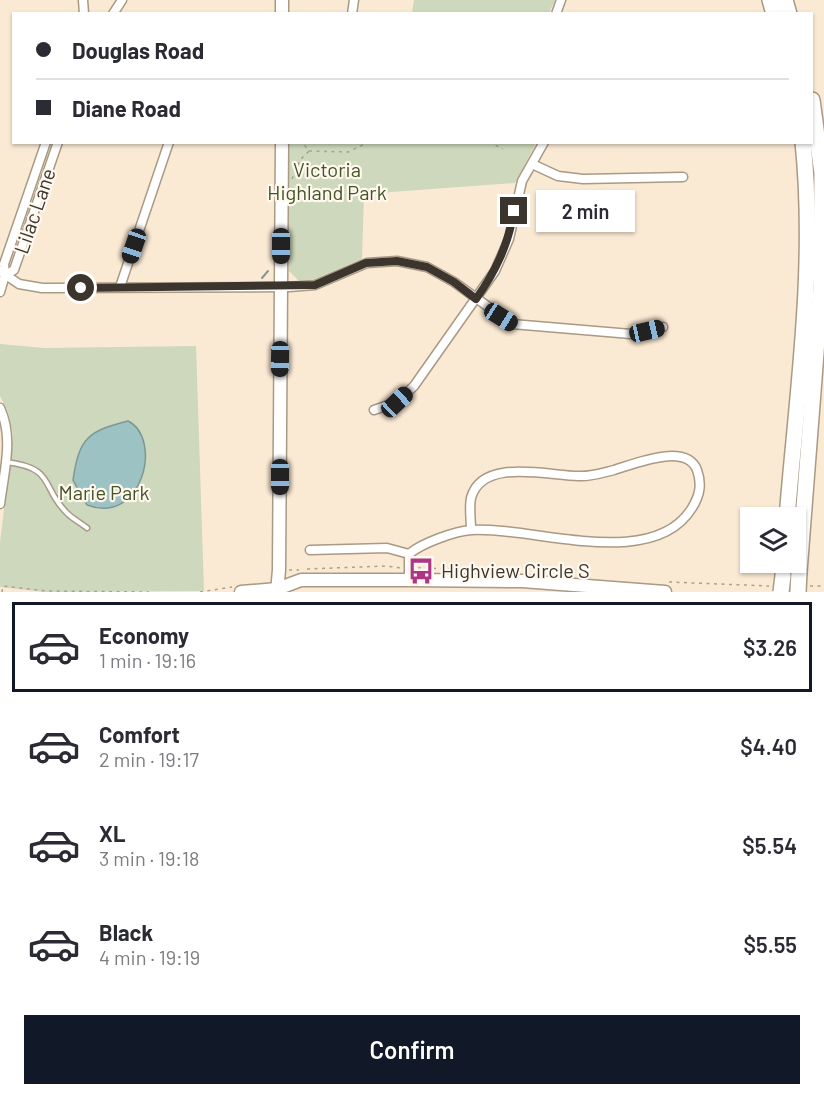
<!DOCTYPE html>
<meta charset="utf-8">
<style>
body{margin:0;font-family:Barlow,sans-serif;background:#f7f7f7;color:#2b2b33;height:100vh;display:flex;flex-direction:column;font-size:22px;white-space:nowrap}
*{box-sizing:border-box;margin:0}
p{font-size:20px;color:#7c7c81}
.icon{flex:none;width:33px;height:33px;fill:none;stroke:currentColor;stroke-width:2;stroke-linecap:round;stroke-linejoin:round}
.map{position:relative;height:592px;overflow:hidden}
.sheet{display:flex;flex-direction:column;background:#fff;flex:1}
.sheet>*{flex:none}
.banner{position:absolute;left:12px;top:12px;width:801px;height:132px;border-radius:0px;box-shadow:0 2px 4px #0004;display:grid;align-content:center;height:132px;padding:0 24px;background:#fff}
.controls{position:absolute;left:740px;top:507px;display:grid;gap:12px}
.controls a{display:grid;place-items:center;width:66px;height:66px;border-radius:0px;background:#fff;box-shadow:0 2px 4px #0004;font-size:30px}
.end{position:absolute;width:27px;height:27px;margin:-14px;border:8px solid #3c352d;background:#fff;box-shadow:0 0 0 3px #fff}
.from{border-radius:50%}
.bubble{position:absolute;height:42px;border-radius:0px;background:#fff;box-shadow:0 2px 4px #0004;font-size:20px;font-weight:600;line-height:42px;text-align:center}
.car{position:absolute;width:18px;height:36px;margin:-18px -9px;border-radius:8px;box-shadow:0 0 4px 2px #0007;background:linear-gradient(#222 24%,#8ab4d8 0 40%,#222 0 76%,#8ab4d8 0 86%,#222 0)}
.banner b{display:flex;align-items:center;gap:21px;height:57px;font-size:22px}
.banner b+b{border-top:2px solid #e1e1e2}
.banner i{width:15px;height:15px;background:#2b2b33}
ul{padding:10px 0 0;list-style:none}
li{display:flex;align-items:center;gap:18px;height:90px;margin:0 12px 9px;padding:0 12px;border:3px solid transparent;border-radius:0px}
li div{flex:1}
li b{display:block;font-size:22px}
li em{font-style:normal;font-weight:600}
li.on{border-color:#111827}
li>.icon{width:54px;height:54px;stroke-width:1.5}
.button{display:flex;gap:12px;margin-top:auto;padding:12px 24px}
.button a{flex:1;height:69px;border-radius:0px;background:#111827;color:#fff;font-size:24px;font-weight:600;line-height:69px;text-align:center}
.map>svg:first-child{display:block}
.green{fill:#cdd8bc}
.water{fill:#9cc2c3;stroke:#7f9896;stroke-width:1.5}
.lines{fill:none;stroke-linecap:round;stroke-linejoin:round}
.stream{stroke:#7f9896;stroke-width:2}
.lane-casing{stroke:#a99a85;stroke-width:7}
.street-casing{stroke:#a99a85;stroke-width:11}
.secondary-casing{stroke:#a99a85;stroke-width:15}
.highway-casing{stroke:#a99a85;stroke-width:18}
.path{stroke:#ada08f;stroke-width:1.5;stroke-dasharray:3 4.5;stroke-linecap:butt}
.lane{stroke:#fff;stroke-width:4}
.street{stroke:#fff;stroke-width:8}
.secondary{stroke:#fff;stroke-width:12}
.highway{stroke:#fff;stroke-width:15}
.highway-bridge-casing{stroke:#a99a85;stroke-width:18;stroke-linecap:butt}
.highway-bridge{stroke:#fff;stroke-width:15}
.route{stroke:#3c352d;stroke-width:8}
.labels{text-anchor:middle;stroke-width:4.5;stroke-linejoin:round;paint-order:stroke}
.park-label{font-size:20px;fill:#445326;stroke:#fff8ef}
.street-label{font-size:20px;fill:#3c352d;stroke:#fff8ef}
.poi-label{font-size:20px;fill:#3c352d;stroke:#fff8ef;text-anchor:start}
</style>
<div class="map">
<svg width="824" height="592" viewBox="0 0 824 592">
<rect width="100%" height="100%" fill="#fae9d3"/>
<g class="green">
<path d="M414,0H555L549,13H412Z"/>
<path d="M287,143H536L515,183L364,194L362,259L314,279L299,281L289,271Z"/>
<path d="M0,344L44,348L196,346L204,591L45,592L0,587V543L13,434L8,412L0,396Z"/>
</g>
<path class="water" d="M128,421C163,438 143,526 87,505L73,480C79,438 88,431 128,421Z"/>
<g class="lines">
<path class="stream" d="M262,278L268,271"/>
<g class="lane-casing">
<path id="lane" d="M6,462C57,468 40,488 68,514C73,519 81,523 87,528"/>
</g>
<g class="street-casing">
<g id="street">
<path d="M83,0L84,14"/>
<path d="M113,14L122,0"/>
<path d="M352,14L354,0"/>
<path d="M556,14L561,0"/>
<path d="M532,164L558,176L583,179L683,177"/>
<path d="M0,271L19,284L42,288L289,287L315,285L367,263L397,261L427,267L454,282L512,324L631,334L663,327"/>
<path d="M5,275L14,270L58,142"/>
<path d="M120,287L169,142"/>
<path d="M0,292L5,275L4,264L46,142"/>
<path d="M0,408C14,438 4,472 0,504"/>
<path d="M374,410L397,402L414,386L495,271L509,239L522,181L544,142"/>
<path d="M310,550L387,548L409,554C422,543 455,531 472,530C532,526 653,572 692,508C700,495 702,484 697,470C686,442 634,464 614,470C602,473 590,477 578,476C549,476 482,457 471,498C469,507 471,520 471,530"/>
<path d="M409,554V580"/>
</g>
</g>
<g class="secondary-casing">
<g id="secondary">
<path d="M282,14V0"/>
<path d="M241,592L277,589L301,580H409L522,581L665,592"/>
<path d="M277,592L279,570L282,142"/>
</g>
</g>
<g class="highway-casing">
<g id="highway">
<path d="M770,0L774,14"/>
<path d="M785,0L789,14"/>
<path d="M787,518C797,394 816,267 803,142"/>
<path d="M799,572L821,288L822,173L812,100"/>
<path d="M783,576L784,562"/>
</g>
</g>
<g class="path">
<path d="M489,142L503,149"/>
<path d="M309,151L348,152L369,142"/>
<path d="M292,179L300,160L309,151L302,142"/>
<path d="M418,568L512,570"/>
<path d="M307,569L386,566L401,568"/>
<path d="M289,570H299"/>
<path d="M669,582L769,586"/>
<path d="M810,586H824"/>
<path d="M2,592L3,586L46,591L149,592"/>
<path d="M200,592L232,587"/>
</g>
<use href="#lane" class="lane"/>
<use href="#street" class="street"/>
<use href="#secondary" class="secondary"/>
<use href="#highway" class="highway"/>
<g class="highway-bridge-casing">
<g id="highway-bridge">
<path d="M781,592L783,576"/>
<path d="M798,592L799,572"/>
</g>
</g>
<use href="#highway-bridge" class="highway-bridge"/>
</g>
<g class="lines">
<path class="route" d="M81,288L315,285L366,263L397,261L427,267L454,282L476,299C496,271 508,245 514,211"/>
</g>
<defs>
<g id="bus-bare" transform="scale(2.07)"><path d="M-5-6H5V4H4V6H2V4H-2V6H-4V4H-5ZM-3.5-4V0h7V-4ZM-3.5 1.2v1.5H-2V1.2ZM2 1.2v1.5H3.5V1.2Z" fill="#ae3486" stroke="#fff8ef" stroke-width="2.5" paint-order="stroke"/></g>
</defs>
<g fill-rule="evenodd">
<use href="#bus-bare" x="421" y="571"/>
</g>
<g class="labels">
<g class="park-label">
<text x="327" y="177">Victoria<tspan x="327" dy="23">Highland Park</tspan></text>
<text x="104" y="500">Marie Park</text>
</g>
<g class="street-label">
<text transform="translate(35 211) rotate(-71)" y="7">Lilac Lane</text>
</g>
<g class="poi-label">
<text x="441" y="578">Highview Circle S</text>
</g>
</g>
</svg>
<div class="controls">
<a><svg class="icon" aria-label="layers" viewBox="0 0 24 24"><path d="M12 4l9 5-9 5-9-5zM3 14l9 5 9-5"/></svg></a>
</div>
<i class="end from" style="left:81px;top:288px"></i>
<i class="end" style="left:514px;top:211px"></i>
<div class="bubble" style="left:536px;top:190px;width:99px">2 min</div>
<i class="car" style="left:134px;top:246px;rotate:199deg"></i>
<i class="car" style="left:281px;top:246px;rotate:180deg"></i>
<i class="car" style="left:501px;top:317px;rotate:122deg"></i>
<i class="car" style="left:647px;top:331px;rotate:77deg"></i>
<i class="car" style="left:280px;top:359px;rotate:181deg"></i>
<i class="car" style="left:397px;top:402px;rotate:47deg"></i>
<i class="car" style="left:280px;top:477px;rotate:180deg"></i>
<div class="banner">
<b><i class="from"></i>Douglas Road</b>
<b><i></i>Diane Road</b>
</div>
</div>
<section class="sheet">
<ul>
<li class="on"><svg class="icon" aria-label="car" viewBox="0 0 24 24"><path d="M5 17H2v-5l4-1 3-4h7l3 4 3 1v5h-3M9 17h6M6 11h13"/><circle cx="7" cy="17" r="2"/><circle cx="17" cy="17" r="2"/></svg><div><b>Economy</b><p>1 min · 19:16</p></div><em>$3.26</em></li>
<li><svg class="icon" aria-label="car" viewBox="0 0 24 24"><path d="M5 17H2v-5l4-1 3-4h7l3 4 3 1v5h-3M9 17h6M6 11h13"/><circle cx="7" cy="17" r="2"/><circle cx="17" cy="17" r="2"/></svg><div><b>Comfort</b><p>2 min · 19:17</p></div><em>$4.40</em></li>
<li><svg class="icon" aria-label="car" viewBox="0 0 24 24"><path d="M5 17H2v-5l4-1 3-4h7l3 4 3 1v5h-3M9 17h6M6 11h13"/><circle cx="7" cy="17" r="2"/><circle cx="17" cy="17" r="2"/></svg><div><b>XL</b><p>3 min · 19:18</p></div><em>$5.54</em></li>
<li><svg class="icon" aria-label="car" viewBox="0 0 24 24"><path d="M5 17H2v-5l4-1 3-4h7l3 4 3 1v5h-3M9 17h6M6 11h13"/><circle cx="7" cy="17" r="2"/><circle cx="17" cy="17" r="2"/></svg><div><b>Black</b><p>4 min · 19:19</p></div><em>$5.55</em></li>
</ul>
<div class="button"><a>Confirm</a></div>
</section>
